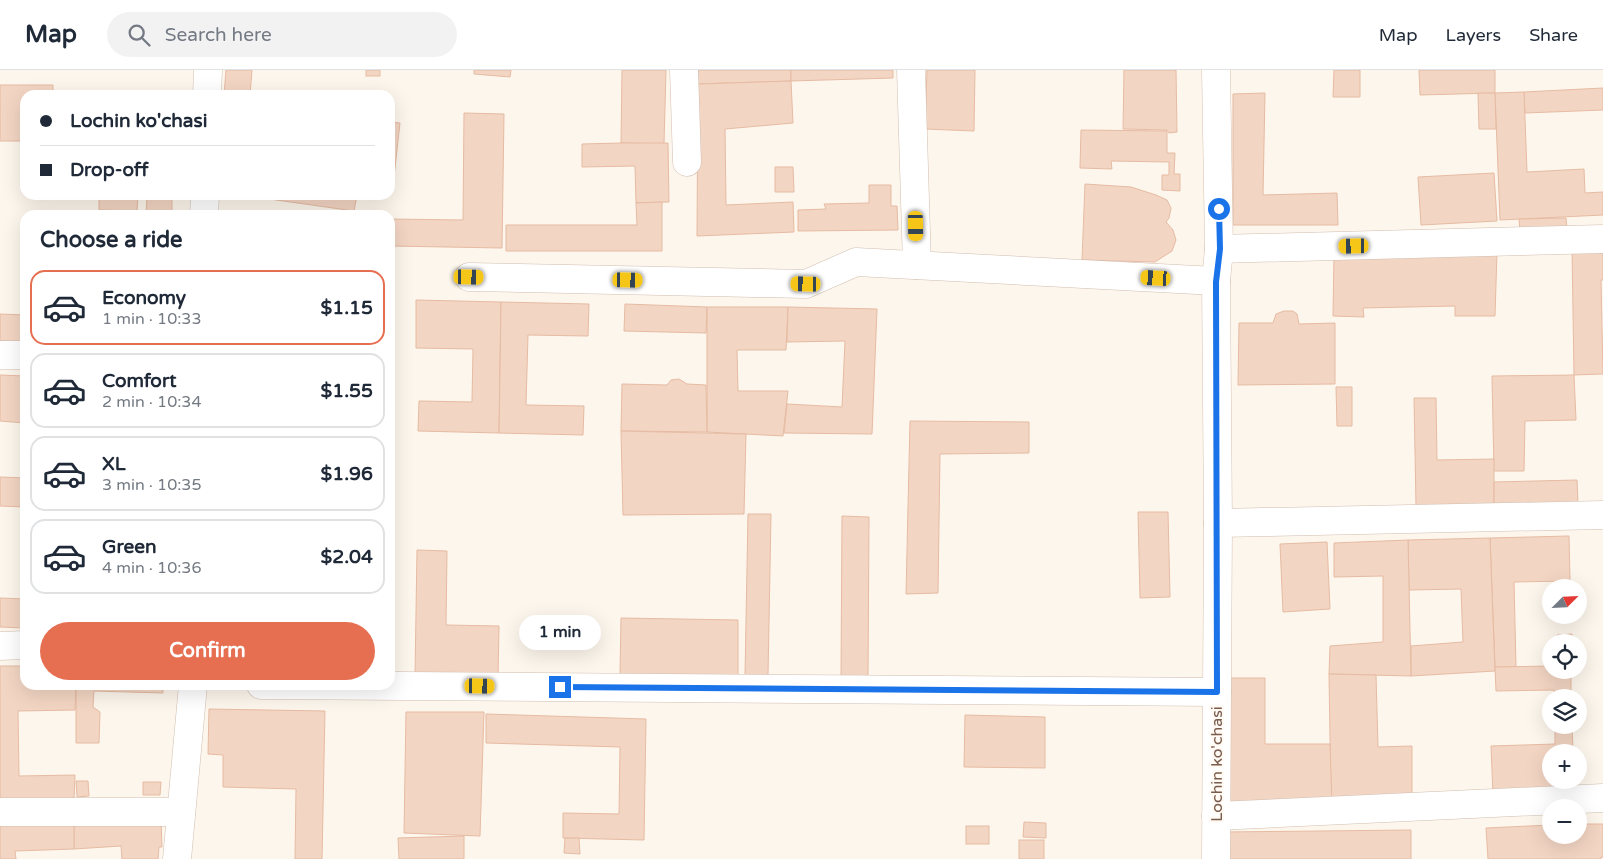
<!DOCTYPE html>
<meta charset="utf-8">
<style>
body{margin:0;font-family:"Varela Round",sans-serif;background:#f2f2f3;color:#1f2937;height:100vh;display:flex;flex-direction:column;font-size:19px;white-space:nowrap}
*{box-sizing:border-box;margin:0}
p{font-size:16px;color:#747a83}
.icon{flex:none;width:28px;height:28px;fill:none;stroke:currentColor;stroke-width:2;stroke-linecap:round;stroke-linejoin:round}
.map{position:relative;flex:1;overflow:hidden}
.sheet{position:absolute;left:20px;top:140px;width:375px;height:480px;display:flex;flex-direction:column;background:#fff;border-radius:15px;box-shadow:0 5px 20px #0002}
.sheet>*{flex:none}
.banner{position:absolute;left:20px;top:20px;width:375px;height:110px;border-radius:15px;box-shadow:0 5px 20px #0002;display:grid;align-content:center;height:110px;padding:0 20px;background:#fff}
.needle{width:32px;rotate:66deg}
.controls{position:absolute;left:1542px;top:509px;display:grid;gap:10px}
.controls a{display:grid;place-items:center;width:45px;height:45px;border-radius:50%;background:#fff;box-shadow:0 5px 20px #0002;font-size:25px}
.end{position:absolute;width:22px;height:22px;margin:-11px;border:6px solid #1a73e8;background:#fff;box-shadow:0 0 0 2px #fff}
.from{border-radius:50%}
.bubble{position:absolute;height:35px;border-radius:18px;background:#fff;box-shadow:0 5px 20px #0002;font-size:16px;font-weight:700;line-height:35px;text-align:center}
.car{position:absolute;width:15px;height:30px;margin:-15px -8px;border-radius:6px;box-shadow:0 0 4px 1px #0007;background:linear-gradient(#f5c518 24%,#345 0 40%,#f5c518 0 76%,#345 0 86%,#f5c518 0)}
.banner b{display:flex;align-items:center;gap:18px;height:48px;font-size:19px}
.banner b+b{border-top:1px solid #e0e1e3}
.banner i{width:12px;height:12px;background:#1f2937}
ul{padding:0;list-style:none}
li{display:flex;align-items:center;gap:15px;height:75px;margin:0 10px 8px;padding:0 10px;border:2px solid #e0e1e3;border-radius:15px}
li div{flex:1}
li b{display:block;font-size:19px}
li em{font-style:normal;font-weight:700}
li.on{border-color:#e76f51}
li>.icon{width:45px;height:45px;stroke-width:1.5}
h2{padding:0 20px;font-size:22px;line-height:60px}
.primary-button{display:flex;gap:10px;margin-top:auto;padding:10px 20px}
.primary-button a{flex:1;height:58px;border-radius:30px;background:#e76f51;color:#fff;font-size:20px;font-weight:700;line-height:58px;text-align:center}
header{display:flex;align-items:center;gap:30px;box-sizing:border-box;height:70px;padding:0 25px;background:#fff;border-bottom:1px solid #e0e1e3}
header strong{font-size:24px}
nav{display:flex;gap:28px;margin-inline-start:auto;font-size:18px}
.search{width:350px;height:45px;background:#f2f2f3;display:flex;align-items:center;gap:12px;box-sizing:border-box;padding:0 18px;border-radius:28px;color:#747a83;font-size:19px}
.map>svg:first-child{display:block}
.building{fill:#f3d5c3;stroke:#e6bba3}
.lines{fill:none;stroke-linecap:round;stroke-linejoin:round}
.street-casing{stroke:#d1beb0;stroke-width:29}
.secondary-casing{stroke:#d6c0b0;stroke-width:29}
.street{stroke:#fff;stroke-width:28}
.secondary{stroke:#fff;stroke-width:28}
.route{stroke:#1a73e8;stroke-width:6}
.labels{text-anchor:middle;stroke-width:4.5;stroke-linejoin:round;paint-order:stroke}
.street-label{font-size:16px;fill:#7a5c4d;stroke:#fffaf3}
</style>
<header>
<strong>Map</strong>
<div class="search"><svg class="icon" aria-label="search" viewBox="0 0 24 24"><circle cx="10" cy="10" r="6"/><path d="M15 15l6 6"/></svg>Search here</div>
<nav><a>Map</a><a>Layers</a><a>Share</a></nav>
</header>
<div class="map">
<svg width="1603" height="789" viewBox="0 0 1603 789">
<rect width="100%" height="100%" fill="#fdf6ec"/>
<g class="building">
<path d="M226,0H252L250,25H224Z"/>
<rect x="366" y="0" width="14" height="6"/>
<path d="M474,0H511L510,7L474,4Z"/>
<path d="M622,0H666L664,74L621,73Z"/>
<path d="M698,0H791V11L698,14Z"/>
<path d="M791,0H893V8L791,11Z"/>
<path d="M927,0H975L974,61L925,59Z"/>
<path d="M1124,0H1176L1177,62L1169,63L1167,60L1123,59Z"/>
<path d="M1334,0H1360V27H1333Z"/>
<path d="M1419,0H1495V23L1420,25Z"/>
<path d="M791,11L793,53L725,59L726,135L793,132L794,162L697,166L698,14Z"/>
<path d="M0,15H53V25H25V71H0Z"/>
<path d="M1603,18V40L1525,43L1524,22Z"/>
<path d="M151,22L177,23V25H151Z"/>
<path d="M1524,22L1527,102L1584,99L1585,123L1603,122V145L1500,150L1495,23Z"/>
<path d="M1265,23L1263,125L1337,123L1338,155H1233V24Z"/>
<path d="M1478,23H1495L1496,59H1479Z"/>
<path d="M464,43L504,44L502,178L390,176V149L463,150Z"/>
<path d="M390,52L400,53L394,107H390Z"/>
<path d="M1081,60L1167,61V83H1175L1174,104H1180V121L1162,120V105H1169V92L1111,91L1112,99L1080,98Z"/>
<path d="M621,73H668L669,132L636,133L635,96L582,97V74Z"/>
<path d="M775,97H793L794,122H775Z"/>
<path d="M1494,103L1497,151L1421,155L1418,107Z"/>
<path d="M1085,114L1131,117L1156,125L1167,130L1171,138L1169,148L1166,152L1173,160L1176,170L1172,181L1155,192L1082,190Z"/>
<path d="M869,115H891V136H897L898,160L798,161V140L826,139L824,134L869,133Z"/>
<path d="M99,125H138L137,141L99,140Z"/>
<path d="M147,125H172V145H146Z"/>
<path d="M241,125H357L354,141Z"/>
<path d="M662,132V181H506V155H637L636,133Z"/>
<path d="M1566,148L1567,159L1520,160L1519,149Z"/>
<path d="M1603,176V210H1601L1603,304L1574,305L1572,178Z"/>
<path d="M1497,182L1495,246H1455V236L1363,238L1364,247L1333,246L1334,185Z"/>
<path d="M416,230L501,232L499,363L418,361L419,331L472,332L473,279L416,278Z"/>
<path d="M501,232L589,234L588,266L528,265L526,335L584,336L583,365L499,363Z"/>
<path d="M625,234L707,237L706,263L624,261Z"/>
<path d="M707,237H788L786,280H737L738,321H788L783,366L707,362Z"/>
<path d="M788,237L877,239L872,364L784,363L787,334L842,337L845,271L787,272Z"/>
<path d="M1284,241H1293L1297,244L1299,254L1335,253V314L1238,315L1239,253H1273L1276,244Z"/>
<path d="M0,244L25,245V272L0,271Z"/>
<path d="M0,305L25,306V353L0,351Z"/>
<path d="M1574,305L1576,350L1525,351L1524,401H1494L1492,306Z"/>
<path d="M679,309L687,314L706,315L707,362L621,361L622,314L667,315L671,310Z"/>
<path d="M1336,317H1352V356H1337Z"/>
<path d="M1414,328H1436L1437,390L1494,389V436H1416Z"/>
<path d="M910,351L1029,352V383L940,384L938,523L906,524Z"/>
<path d="M621,361L746,364L744,444L623,445Z"/>
<path d="M0,407L25,408V437L0,436Z"/>
<path d="M1577,410L1578,434L1494,436V412Z"/>
<path d="M1138,442H1168L1170,527L1140,528Z"/>
<path d="M748,444H771L768,605H745Z"/>
<path d="M842,446L869,447L868,608H841Z"/>
<path d="M1569,466L1570,511L1514,512L1516,597H1495L1490,468Z"/>
<path d="M1490,468L1495,601L1411,606V576L1463,572L1461,519L1409,520L1408,470Z"/>
<path d="M1408,470L1411,606L1329,604L1330,576L1383,572V506L1334,507V473Z"/>
<path d="M1327,472L1330,539L1283,542L1280,474Z"/>
<path d="M417,480L447,481L446,555L499,556L498,607L415,606Z"/>
<path d="M0,528L25,529V558L0,557Z"/>
<path d="M621,548L738,550V606L620,604Z"/>
<path d="M1572,564V572H1558L1557,565Z"/>
<path d="M0,596H25V615H76L75,640L18,641L19,706L75,705L74,730L0,732Z"/>
<path d="M1551,596V600H1571V628H1554V620L1496,621L1495,597Z"/>
<path d="M1329,604L1376,605L1378,677L1412,676V726L1331,729Z"/>
<path d="M1226,608H1265V674H1330L1332,733L1227,734Z"/>
<path d="M76,615H163V623L94,621L93,637L100,642L99,673H76Z"/>
<path d="M209,639L325,641L322,789H295L296,719L223,717V685L208,684Z"/>
<path d="M406,642H484L480,766L404,763Z"/>
<path d="M486,644L646,649L644,770L563,768V743L619,744L620,677L486,673Z"/>
<path d="M965,645L1045,647V698L964,697Z"/>
<path d="M1555,655H1572L1573,682H1551V710H1574L1575,722L1493,725L1491,676L1555,674Z"/>
<path d="M76,711H88L89,726L77,727Z"/>
<path d="M143,712H161L160,725H143Z"/>
<path d="M161,751L162,777H159L158,789H122L121,776L74,779V752Z"/>
<path d="M74,752V779L15,781L16,789H0V754Z"/>
<path d="M1024,752L1046,753V768L1023,767Z"/>
<path d="M1579,754H1603V787H1601V789H1488L1486,758L1551,755V765H1579Z"/>
<rect x="966" y="756" width="23" height="18"/>
<path d="M1411,760V789H1224V762Z"/>
<path d="M464,766V789H399L398,768Z"/>
<path d="M565,768H579L580,784L564,783Z"/>
<rect x="1019" y="770" width="25" height="19"/>
</g>
<g class="lines">
<g class="street-casing">
<g id="street">
<path d="M684,0L687,92"/>
<path d="M911,0L917,195"/>
<path d="M207,25L208,0"/>
<path d="M204,145L205,125"/>
<path d="M1219,179L1603,169"/>
<path d="M469,207L806,214L856,192L1216,211"/>
<path d="M0,285H25"/>
<path d="M1218,453L1603,445"/>
<path d="M0,576L25,575"/>
<path d="M261,615L1217,622"/>
<path d="M0,742H181"/>
<path d="M1216,746L1603,728"/>
<path d="M177,789L193,615"/>
</g>
</g>
<g class="secondary-casing">
<path id="secondary" d="M1216,789L1218,453L1216,211L1219,179L1216,0"/>
</g>
<use href="#street" class="street"/>
<use href="#secondary" class="secondary"/>
</g>
<g class="lines">
<path class="route" d="M560,617L1217,622L1216,212L1220,179L1219,139"/>
</g>
<g class="labels">
<g class="street-label">
<text transform="translate(1216 694) rotate(-90)" y="6">Lochin ko'chasi</text>
</g>
</g>
</svg>
<div class="controls">
<a><svg class="needle" viewBox="-14 -14 28 28"><path d="M0-13l5 13h-10z" fill="#e53935"/><path d="M0 13l5-13h-10z" fill="#747a83"/></svg></a>
<a><svg class="icon" aria-label="locate" viewBox="0 0 24 24"><circle cx="12" cy="12" r="6"/><path d="M12 2v4M12 18v4M2 12h4M18 12h4"/></svg></a>
<a><svg class="icon" aria-label="layers" viewBox="0 0 24 24"><path d="M12 4l9 5-9 5-9-5zM3 14l9 5 9-5"/></svg></a>
<a>+</a>
<a>−</a>
</div>
<i class="end from" style="left:1219px;top:139px"></i>
<i class="end" style="left:560px;top:617px"></i>
<div class="bubble" style="left:519px;top:545px;width:82px">1 min</div>
<i class="car" style="left:916px;top:156px;rotate:179deg"></i>
<i class="car" style="left:1354px;top:176px;rotate:269deg"></i>
<i class="car" style="left:469px;top:207px;rotate:91deg"></i>
<i class="car" style="left:1156px;top:208px;rotate:273deg"></i>
<i class="car" style="left:628px;top:210px;rotate:91deg"></i>
<i class="car" style="left:806px;top:214px;rotate:271deg"></i>
<i class="car" style="left:480px;top:616px;rotate:91deg"></i>
<div class="banner">
<b><i class="from"></i>Lochin ko'chasi</b>
<b><i></i>Drop-off</b>
</div>
<section class="sheet">
<h2>Choose a ride</h2>
<ul>
<li class="on"><svg class="icon" aria-label="car" viewBox="0 0 24 24"><path d="M5 17H2v-5l4-1 3-4h7l3 4 3 1v5h-3M9 17h6M6 11h13"/><circle cx="7" cy="17" r="2"/><circle cx="17" cy="17" r="2"/></svg><div><b>Economy</b><p>1 min · 10:33</p></div><em>$1.15</em></li>
<li><svg class="icon" aria-label="car" viewBox="0 0 24 24"><path d="M5 17H2v-5l4-1 3-4h7l3 4 3 1v5h-3M9 17h6M6 11h13"/><circle cx="7" cy="17" r="2"/><circle cx="17" cy="17" r="2"/></svg><div><b>Comfort</b><p>2 min · 10:34</p></div><em>$1.55</em></li>
<li><svg class="icon" aria-label="car" viewBox="0 0 24 24"><path d="M5 17H2v-5l4-1 3-4h7l3 4 3 1v5h-3M9 17h6M6 11h13"/><circle cx="7" cy="17" r="2"/><circle cx="17" cy="17" r="2"/></svg><div><b>XL</b><p>3 min · 10:35</p></div><em>$1.96</em></li>
<li><svg class="icon" aria-label="car" viewBox="0 0 24 24"><path d="M5 17H2v-5l4-1 3-4h7l3 4 3 1v5h-3M9 17h6M6 11h13"/><circle cx="7" cy="17" r="2"/><circle cx="17" cy="17" r="2"/></svg><div><b>Green</b><p>4 min · 10:36</p></div><em>$2.04</em></li>
</ul>
<div class="primary-button"><a>Confirm</a></div>
</section>
</div>
